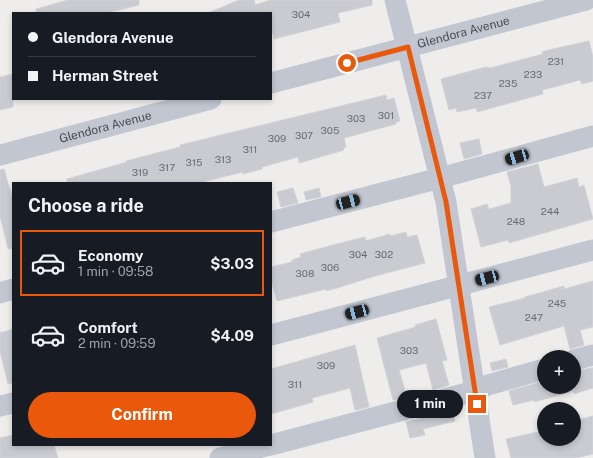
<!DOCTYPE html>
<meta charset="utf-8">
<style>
body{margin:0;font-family:"Public Sans",sans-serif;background:#242831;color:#f1f3f6;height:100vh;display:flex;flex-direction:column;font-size:15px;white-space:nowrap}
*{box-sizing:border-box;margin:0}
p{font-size:13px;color:#9ea1a6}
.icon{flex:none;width:22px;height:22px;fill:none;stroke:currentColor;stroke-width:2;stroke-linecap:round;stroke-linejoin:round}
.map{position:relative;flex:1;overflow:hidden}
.details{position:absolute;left:12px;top:182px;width:260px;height:264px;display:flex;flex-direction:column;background:#171b24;border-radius:0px;box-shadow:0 2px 6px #0003}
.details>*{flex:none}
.hud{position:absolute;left:12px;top:12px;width:260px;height:88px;border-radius:0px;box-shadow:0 2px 6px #0003;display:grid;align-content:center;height:88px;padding:0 16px;background:#171b24}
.tools{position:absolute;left:537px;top:350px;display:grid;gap:8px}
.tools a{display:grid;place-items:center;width:44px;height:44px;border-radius:50%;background:#171b24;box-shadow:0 2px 6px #0003;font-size:20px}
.end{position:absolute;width:18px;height:18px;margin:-9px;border:5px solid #ea580c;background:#fff;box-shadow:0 0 0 2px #fff}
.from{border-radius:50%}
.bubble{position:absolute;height:28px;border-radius:14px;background:#171b24;box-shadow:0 2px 6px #0003;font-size:13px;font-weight:700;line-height:28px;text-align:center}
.car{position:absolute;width:12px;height:24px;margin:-12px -6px;border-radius:5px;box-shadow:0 0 3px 1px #0007;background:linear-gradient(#222 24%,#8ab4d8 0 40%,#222 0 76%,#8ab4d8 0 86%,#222 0)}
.hud b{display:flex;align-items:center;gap:14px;height:38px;font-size:15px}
.hud b+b{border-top:1px solid #363941}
.hud i{width:10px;height:10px;background:#f1f3f6}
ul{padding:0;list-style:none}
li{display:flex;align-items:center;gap:12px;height:66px;margin:0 8px 6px;padding:0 8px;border:2px solid transparent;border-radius:0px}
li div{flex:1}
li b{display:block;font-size:15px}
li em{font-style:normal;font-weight:700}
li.selected{border-color:#ea580c}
li>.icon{width:36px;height:36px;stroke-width:1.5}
h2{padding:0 16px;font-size:18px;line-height:48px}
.cta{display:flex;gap:8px;margin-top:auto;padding:8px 16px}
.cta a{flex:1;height:46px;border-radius:24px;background:#ea580c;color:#fff;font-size:16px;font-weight:700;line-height:46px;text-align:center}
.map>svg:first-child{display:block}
.building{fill:#cacbd1;stroke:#d1d2d7}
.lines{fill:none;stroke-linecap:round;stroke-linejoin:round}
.minor{stroke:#c1c6d0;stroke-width:21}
.route{stroke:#ea580c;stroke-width:5}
.labels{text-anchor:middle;stroke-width:3;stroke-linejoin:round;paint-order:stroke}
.number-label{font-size:10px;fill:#686c76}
.street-label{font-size:12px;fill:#474d58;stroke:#fff}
</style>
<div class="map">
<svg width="593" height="458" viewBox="0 0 593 458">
<rect width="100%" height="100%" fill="#efedec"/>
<g class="building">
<path d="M68,0H139V5L106,13H36V9Z"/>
<path d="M239,0H254L255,5L271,0H372V5L338,13L340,22L274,39L271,27V13H208Z"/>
<path d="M589,41L593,57V81L582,84L580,80L558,86L542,90L543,94L477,112L476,108L457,112L456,108L449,110L441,79L486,67L491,68L498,66L543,54L542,52L553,49Z"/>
<path d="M13,74V107L0,110V77Z"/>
<path d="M386,95L387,100L394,98L400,121L396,122V124L344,138L346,147L343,148L344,150L299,163L298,157L262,167V169L243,174V172L210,180L201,183H67V179L127,162L126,161L180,147V145Z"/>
<path d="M479,139L482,154L464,159L460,143Z"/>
<path d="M538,164L544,187L577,178L579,187L584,185L593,219L509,243L508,240L481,247L471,209L487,204L489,209L511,203V186L507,172Z"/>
<path d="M4,169L13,201V248L8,249L0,216V170Z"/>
<path d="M293,188L298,203L281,207L277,192Z"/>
<path d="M319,188L321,197L306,200L304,192Z"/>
<path d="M406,232L407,237L417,235L425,263L375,276L337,288L326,291V289L277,301L271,279V267L292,262V260L301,257L300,254L329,246L365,237L366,241L390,234L391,236Z"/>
<path d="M593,281V327L580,330L584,345L570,349L564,326L500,345L489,307L525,298V297L564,286V289Z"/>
<path d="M436,319L447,360L442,361L449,385L433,390L426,363L399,370L407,397L393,400L377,338L416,327L415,325Z"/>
<path d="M13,329V383L8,384L0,351V333Z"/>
<path d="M355,345L369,407L355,410L350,388L312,398L313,402L271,414V369Z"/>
<path d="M506,359L508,367L492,371L490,363Z"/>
<path d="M590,368H593V388L574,394V372Z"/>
<path d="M544,381V387H573L574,391L534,402V400L513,405L509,391Z"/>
<path d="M452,410L455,421L423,429L425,435L410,438L406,422Z"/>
<path d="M593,416V454L576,458H511L506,439L542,431L544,439H574V421Z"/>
<path d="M13,435V445H54L58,458H0V438Z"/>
</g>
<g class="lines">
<g class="minor">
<path d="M395,0L446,202L485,458"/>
<path id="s1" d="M271,83L586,0"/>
<path id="s2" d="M0,155L211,99"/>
<path d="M271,222L440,178L593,136"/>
<path d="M0,293L13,289"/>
<path d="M271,335L593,250"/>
<path d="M574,360L593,355"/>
<path d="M0,406L13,403"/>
<path d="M271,445L475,391L488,385L544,369"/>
<path d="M220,458L269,445"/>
</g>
</g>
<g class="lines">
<path class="route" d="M347,63L408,47L446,202L477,404"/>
</g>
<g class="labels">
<g class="number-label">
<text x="301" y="18">304</text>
<text x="556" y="65">231</text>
<text x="533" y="78">233</text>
<text x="508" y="87">235</text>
<text x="483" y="99">237</text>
<text x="386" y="119">301</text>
<text x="356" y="122">303</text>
<text x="330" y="134">305</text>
<text x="304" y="139">307</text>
<text x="277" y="142">309</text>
<text x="250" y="153">311</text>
<text x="223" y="163">313</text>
<text x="194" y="166">315</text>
<text x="167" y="171">317</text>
<text x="140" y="176">319</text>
<text x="550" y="215">244</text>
<text x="516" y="225">248</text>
<text x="358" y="258">304</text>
<text x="384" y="258">302</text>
<text x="330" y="271">306</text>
<text x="305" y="277">308</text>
<text x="557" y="307">245</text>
<text x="534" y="321">247</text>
<text x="409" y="354">303</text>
<text x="326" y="369">309</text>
<text x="295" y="388">311</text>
</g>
<g class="street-label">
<text dy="4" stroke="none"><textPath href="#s1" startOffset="199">Glendora Avenue</textPath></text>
<text dy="4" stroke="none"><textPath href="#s2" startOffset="109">Glendora Avenue</textPath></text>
</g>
</g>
</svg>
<div class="tools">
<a>+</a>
<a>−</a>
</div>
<i class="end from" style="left:347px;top:63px"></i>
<i class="end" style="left:477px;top:404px"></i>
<div class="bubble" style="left:397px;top:390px;width:66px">1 min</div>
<i class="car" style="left:517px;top:157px;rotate:254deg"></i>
<i class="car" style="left:348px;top:202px;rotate:75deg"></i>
<i class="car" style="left:487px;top:278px;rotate:255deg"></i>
<i class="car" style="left:357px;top:312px;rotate:255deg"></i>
<div class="hud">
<b><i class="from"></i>Glendora Avenue</b>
<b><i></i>Herman Street</b>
</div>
<section class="details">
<h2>Choose a ride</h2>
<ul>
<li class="selected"><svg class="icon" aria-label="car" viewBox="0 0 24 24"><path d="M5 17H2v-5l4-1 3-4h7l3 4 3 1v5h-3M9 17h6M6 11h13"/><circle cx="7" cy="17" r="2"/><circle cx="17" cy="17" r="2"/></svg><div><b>Economy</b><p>1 min · 09:58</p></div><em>$3.03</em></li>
<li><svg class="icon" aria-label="car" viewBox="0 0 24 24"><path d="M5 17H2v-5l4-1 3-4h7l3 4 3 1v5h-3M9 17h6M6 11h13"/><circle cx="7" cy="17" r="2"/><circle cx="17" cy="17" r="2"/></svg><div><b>Comfort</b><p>2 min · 09:59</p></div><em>$4.09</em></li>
</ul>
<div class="cta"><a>Confirm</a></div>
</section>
</div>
